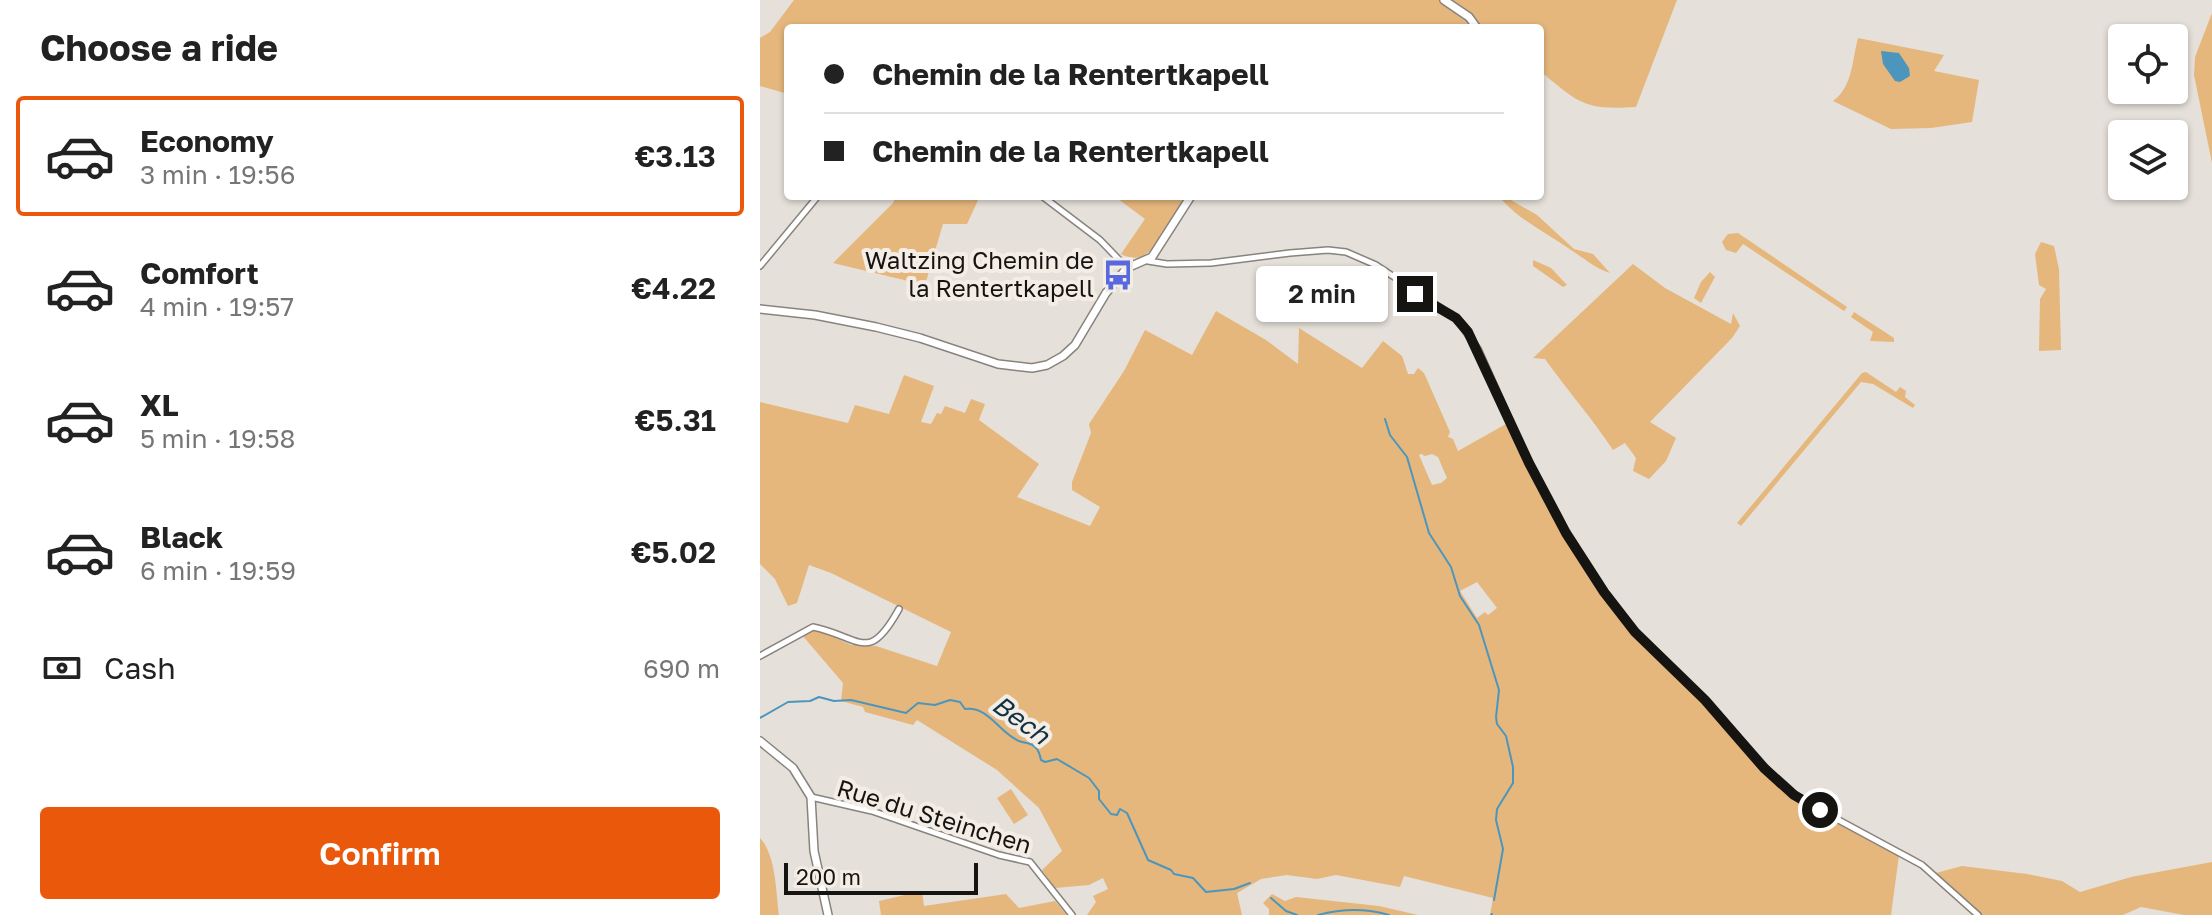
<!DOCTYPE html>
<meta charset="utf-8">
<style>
body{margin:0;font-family:"Golos Text",sans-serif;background:#f2f2f2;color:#222;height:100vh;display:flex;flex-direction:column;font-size:30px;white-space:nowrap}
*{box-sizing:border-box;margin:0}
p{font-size:26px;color:#767676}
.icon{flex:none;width:44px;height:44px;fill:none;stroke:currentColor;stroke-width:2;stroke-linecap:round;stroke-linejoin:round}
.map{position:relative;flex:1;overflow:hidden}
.sheet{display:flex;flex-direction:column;background:#fff;width:760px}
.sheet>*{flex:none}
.hud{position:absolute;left:24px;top:24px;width:760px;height:176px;border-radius:8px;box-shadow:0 2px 6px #0004;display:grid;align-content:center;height:176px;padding:0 40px;background:#fff}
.controls{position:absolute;left:1348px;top:24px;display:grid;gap:16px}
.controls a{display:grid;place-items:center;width:80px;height:80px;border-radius:8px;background:#fff;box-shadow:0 2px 6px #0004;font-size:40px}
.scale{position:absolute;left:24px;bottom:20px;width:194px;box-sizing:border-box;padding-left:8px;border:4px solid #161411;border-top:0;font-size:22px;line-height:28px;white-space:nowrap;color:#161411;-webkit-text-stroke:6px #f3ede6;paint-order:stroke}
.end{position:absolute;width:36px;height:36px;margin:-18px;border:10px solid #161411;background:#fff;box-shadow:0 0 0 4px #fff}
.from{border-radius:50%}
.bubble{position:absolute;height:56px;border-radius:8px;background:#fff;box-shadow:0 2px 6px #0004;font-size:26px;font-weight:600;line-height:56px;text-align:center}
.hud b{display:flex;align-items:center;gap:28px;height:76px;font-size:30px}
.hud b+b{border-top:2px solid #e0e0e0}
.hud i{width:20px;height:20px;background:#222}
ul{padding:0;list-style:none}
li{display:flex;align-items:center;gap:24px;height:120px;margin:0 16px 12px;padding:0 24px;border:4px solid transparent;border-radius:8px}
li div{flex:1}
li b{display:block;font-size:30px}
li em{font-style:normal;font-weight:600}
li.selected{border-color:#ea580c}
li>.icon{width:72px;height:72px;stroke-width:1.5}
h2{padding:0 40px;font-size:36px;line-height:96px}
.pay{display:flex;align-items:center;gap:20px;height:88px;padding:0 40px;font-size:30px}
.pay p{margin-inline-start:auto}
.action{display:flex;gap:16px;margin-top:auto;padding:16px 40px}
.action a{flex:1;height:92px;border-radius:8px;background:#ea580c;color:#fff;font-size:32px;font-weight:600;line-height:92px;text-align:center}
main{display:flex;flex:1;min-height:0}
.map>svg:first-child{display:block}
.green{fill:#e5b77d;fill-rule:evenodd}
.water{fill:#4c96bd}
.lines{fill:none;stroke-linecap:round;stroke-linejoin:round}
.stream{stroke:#4c96bd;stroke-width:2}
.minor-casing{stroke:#88837d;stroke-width:8}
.tertiary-casing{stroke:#88837d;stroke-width:10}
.minor{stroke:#fff;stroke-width:5}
.tertiary{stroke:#fff;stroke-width:7}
.route{stroke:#161411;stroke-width:10}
.labels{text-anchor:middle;stroke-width:8;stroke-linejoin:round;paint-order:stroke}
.poi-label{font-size:24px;fill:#161411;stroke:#f3ede6;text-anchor:end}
.street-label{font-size:24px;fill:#161411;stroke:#f3ede6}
.water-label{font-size:26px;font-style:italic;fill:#0f3142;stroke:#f3ede6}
</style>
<main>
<section class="sheet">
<h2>Choose a ride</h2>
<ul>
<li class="selected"><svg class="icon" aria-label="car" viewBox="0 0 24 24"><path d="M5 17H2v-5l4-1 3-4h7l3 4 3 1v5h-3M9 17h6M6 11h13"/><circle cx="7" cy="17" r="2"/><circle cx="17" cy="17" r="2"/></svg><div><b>Economy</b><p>3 min · 19:56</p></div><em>€3.13</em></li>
<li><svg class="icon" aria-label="car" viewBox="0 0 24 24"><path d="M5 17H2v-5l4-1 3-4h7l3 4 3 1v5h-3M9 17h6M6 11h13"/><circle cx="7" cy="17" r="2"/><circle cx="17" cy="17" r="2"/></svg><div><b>Comfort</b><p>4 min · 19:57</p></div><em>€4.22</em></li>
<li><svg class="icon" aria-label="car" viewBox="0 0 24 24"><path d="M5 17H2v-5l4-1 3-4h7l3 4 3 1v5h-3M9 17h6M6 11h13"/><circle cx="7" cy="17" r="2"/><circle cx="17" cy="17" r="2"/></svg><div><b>XL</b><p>5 min · 19:58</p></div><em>€5.31</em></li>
<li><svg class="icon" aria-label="car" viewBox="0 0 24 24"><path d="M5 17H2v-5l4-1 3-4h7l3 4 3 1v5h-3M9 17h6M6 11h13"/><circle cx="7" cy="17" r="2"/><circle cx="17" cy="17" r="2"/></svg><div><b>Black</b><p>6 min · 19:59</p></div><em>€5.02</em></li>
</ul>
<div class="pay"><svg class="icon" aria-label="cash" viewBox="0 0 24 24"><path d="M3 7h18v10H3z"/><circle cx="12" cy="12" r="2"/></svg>Cash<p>690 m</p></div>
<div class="action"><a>Confirm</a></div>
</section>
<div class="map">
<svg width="1452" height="915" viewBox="0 0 1452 915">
<rect width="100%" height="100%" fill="#e5e0d9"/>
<g class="green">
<path d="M34,0H917L876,107C824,110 820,104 780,71V28H28V94L0,86V38L10,32Z"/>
<path d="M1452,13V163L1434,75L1435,57Z"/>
<path d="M1098,38L1184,55L1174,71L1219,80L1212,122L1171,128L1131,129L1073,101C1093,87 1092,60 1098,38Z"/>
<path d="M136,196H220L207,224H183L165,285L73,263L133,203Z"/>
<path d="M354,196H435L430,205C403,213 398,273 361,254L385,219Z"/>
<path d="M744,196L777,215L814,249L833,254L850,273C834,268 824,258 811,250C787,233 762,222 742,200Z"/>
<path d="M978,233L1087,307L1084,311L983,244L976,253L966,250L962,242L968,234Z"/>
<path d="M1281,242L1294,246L1299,269L1301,350L1279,351L1280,299L1286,289L1279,285L1275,254Z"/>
<path d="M773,260L791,268L807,285L803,287L773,266Z"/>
<path d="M873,264L905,288L971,324L973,313L980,326L972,338L890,422L916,438L906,461L889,479L873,471L876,458L865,443L853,450C832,418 807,390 785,359L773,358Z"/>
<path d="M950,272L955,277L941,303L934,298L941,282Z"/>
<path d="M456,311L506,340L538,364L539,328L602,368L623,341L642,356L648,374H654L658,368L664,373L690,432L688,437L693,439L698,451L746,424C784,512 835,592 900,662L907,658L948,698L1021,781L1074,815L1154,856L1176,873L1202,866L1267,874L1302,881L1320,892L1371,877L1452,862V915H1424L1381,907L1363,915H1212L1161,867L1139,855L1131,915H730L733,898L644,876L640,887L576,875L557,879L527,875L501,879L477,893L482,915H327L336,902L333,896L348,889L343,878L329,885L295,888L282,870L302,851L279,808L237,770L157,720L153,725L105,712L103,707L81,701L83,683L42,635L52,631L63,632L91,645L116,646L177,666L191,632L71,573L49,565L37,603L28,606L15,579L0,564V402L88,423L95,405L129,414L144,375L174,386L161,422L171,424L177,413L181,414L185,406L205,413L211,399L225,404L219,420L279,464L257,497L330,526L340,507L312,490V482L331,433L329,424L364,371L385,330L432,355ZM661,454L665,456L672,454L678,457L687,478L681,483L672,485L659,455ZM717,582L737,608L728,615L725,612L717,618L700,591Z"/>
<path d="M1094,312L1134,338V342L1110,341L1113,332L1091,317Z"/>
<path d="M1106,372L1136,392L1140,387L1146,391L1145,397L1155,405L1153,408L1113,384L1101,382L981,526L977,523L1102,373Z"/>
<path d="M251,789L268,815L254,824L237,798Z"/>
<path d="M0,838C16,855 16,892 19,915H0Z"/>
<path d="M162,891L164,906L246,894L259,908L295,901L307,915H121L119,901Z"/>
<path d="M512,894L525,901L536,897L619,906L658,915H509V909L503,903Z"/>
</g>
<path class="water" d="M1121,51L1139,53L1149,68L1150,76L1140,82L1135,81L1123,64Z"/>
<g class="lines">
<g class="stream">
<path d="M625,419L630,435L647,457L669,533L691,567L700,596L719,625L739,690L736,717L737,724L746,736L753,767V783L737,809L736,820L743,849L734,900"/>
<path d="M0,718L28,702L50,701L59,697L74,701L91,700L146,713L158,703L175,705L190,700L200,702L205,709C229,706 239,733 259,741C266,744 270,741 276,748C279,751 280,755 281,760L285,762L297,759L329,778L339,791V799L351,814L357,815L360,809L367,813L388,860L411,870L414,874L433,878L446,892L474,889L490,883"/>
<path d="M511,898L526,911L537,915"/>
<path d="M558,915C581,909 605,908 629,915"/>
<path d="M731,915L732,914"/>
</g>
<g class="minor-casing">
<g id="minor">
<path d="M282,196L340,240L367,268"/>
<path d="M388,261L407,264L451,263L530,253L568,250L586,252L616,265L696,318L718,349L769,463L806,533L844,592L875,632L945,700L1020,784L1047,803L1162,865L1218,915"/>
<path d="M0,266L58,196"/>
<path d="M0,656L53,627C101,637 108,665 139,609"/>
<path d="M51,797L112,811L239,855L270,862L312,915"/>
</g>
</g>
<g class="tertiary-casing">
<g id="tertiary">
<path d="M684,0L709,17L717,28"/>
<path d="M0,309L55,315L116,327L160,338L238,364L272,368L287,365L303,356L315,345L346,293L367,268L392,257L431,196"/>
<path d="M0,741L33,768L51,797L54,851L68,915"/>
</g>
</g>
<use href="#minor" class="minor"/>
<use href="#tertiary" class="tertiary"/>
</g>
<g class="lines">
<path class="route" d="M655,294L696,318L708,332L769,463L806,533L844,592L875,632L945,700L1004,768L1034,795L1060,810"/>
</g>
<defs>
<g id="bus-bare" transform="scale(2.4)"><path d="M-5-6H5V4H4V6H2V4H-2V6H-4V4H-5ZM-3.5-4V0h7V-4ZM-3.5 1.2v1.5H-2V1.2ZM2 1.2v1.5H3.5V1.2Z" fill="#5869e0" stroke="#f3ede6" stroke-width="2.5" paint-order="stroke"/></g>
</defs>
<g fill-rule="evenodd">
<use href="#bus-bare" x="358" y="275"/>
</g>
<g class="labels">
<g class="poi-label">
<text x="334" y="269">Waltzing Chemin de<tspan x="334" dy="28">la Rentertkapell</tspan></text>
</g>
<g class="street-label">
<text transform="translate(174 817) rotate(17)" y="8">Rue du Steinchen</text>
</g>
<g class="water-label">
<text transform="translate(261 720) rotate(36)" y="9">Bech</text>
</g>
</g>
</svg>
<div class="controls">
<a><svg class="icon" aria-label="locate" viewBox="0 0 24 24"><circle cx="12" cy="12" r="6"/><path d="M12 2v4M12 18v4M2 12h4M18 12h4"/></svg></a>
<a><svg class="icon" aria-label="layers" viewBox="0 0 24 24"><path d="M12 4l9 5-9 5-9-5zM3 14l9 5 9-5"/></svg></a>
</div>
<div class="scale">200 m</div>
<i class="end from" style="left:1060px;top:810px"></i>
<i class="end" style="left:655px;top:294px"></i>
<div class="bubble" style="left:496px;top:266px;width:132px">2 min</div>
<div class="hud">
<b><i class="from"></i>Chemin de la Rentertkapell</b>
<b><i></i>Chemin de la Rentertkapell</b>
</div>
</div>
</main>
